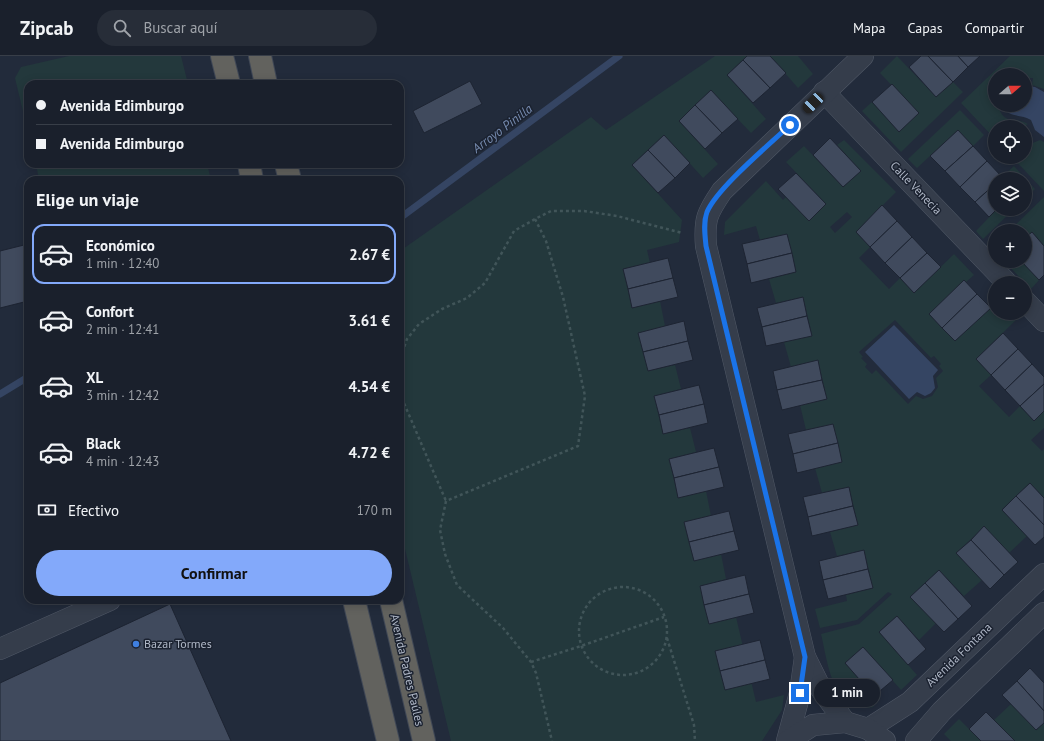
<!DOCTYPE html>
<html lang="es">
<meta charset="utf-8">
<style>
body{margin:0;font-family:"PT Sans",sans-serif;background:#272d38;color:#f1f3f6;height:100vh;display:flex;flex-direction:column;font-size:15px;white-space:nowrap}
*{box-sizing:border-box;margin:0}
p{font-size:13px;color:#9fa3a9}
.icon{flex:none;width:22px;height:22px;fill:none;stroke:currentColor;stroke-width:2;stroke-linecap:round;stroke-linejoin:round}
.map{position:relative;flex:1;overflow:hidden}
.drawer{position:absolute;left:24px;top:120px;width:380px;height:428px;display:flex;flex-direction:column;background:#1a202c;border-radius:12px;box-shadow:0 2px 10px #0003,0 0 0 1px #383e48}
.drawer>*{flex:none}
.top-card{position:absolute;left:24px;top:24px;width:380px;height:88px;border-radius:12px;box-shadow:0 2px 10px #0003,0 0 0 1px #383e48;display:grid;align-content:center;height:88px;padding:0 12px;background:#1a202c}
.needle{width:26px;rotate:70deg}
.tools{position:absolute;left:988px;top:12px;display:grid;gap:8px}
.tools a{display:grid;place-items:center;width:44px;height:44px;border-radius:50%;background:#1a202c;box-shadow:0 2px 10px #0003,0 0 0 1px #383e48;font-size:20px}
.end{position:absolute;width:18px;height:18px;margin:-9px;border:5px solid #1a73e8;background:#fff;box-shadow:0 0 0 2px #fff}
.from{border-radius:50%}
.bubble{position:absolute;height:28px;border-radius:14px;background:#1a202c;box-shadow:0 2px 10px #0003,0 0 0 1px #383e48;font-size:13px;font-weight:700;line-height:28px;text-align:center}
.car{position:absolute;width:12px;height:24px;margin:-12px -6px;border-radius:5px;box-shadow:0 0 3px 1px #0007;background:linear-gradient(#222 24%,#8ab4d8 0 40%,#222 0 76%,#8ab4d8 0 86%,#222 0)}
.top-card b{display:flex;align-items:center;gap:14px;height:38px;font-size:15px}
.top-card b+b{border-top:1px solid #383e48}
.top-card i{width:10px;height:10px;background:#f1f3f6}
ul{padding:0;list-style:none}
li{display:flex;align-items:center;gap:12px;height:60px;margin:0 8px 6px;padding:0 4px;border:2px solid transparent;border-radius:12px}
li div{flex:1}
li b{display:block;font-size:15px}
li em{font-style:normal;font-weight:700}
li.active{border-color:#83a9fa}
li>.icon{width:36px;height:36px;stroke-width:1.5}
h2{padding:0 12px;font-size:18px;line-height:48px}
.pay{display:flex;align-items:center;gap:10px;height:44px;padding:0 12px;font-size:15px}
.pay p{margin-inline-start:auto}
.primary-button{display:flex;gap:8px;margin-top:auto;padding:8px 12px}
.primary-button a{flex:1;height:46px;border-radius:24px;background:#83a9fa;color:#111;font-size:16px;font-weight:700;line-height:46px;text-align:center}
header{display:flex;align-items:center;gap:24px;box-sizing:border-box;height:56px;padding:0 20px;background:#1a202c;border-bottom:1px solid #383e48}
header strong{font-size:19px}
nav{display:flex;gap:22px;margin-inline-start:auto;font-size:14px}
.search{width:280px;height:36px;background:#272d38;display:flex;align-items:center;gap:10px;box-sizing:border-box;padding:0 14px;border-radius:22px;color:#9fa3a9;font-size:15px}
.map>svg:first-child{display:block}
.green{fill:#23383c;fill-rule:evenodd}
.water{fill:#354563}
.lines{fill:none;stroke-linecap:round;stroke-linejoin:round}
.stream{stroke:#354563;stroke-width:7}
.building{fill:#404a5d;stroke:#1d2432}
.minor-casing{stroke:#505866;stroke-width:22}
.trunk-casing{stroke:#404856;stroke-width:24}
.path{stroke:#415559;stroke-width:2.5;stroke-dasharray:3 3;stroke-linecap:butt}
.minor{stroke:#353d4b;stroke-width:21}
.trunk{stroke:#62625e;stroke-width:22}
.route{stroke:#1a73e8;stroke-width:5}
.shop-dot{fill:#3f7fe0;stroke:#1b2230;stroke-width:1.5}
.labels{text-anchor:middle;stroke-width:3;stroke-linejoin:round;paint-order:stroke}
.street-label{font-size:12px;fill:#b0b8c7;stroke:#1b2230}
.poi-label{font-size:12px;fill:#b0b8c7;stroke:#1b2230;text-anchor:start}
.water-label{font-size:13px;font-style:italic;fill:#778cb0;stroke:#1b2230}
</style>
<header>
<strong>Zipcab</strong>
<div class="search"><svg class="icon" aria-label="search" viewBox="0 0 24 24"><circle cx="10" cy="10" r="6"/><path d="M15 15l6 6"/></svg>Buscar aquí</div>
<nav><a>Mapa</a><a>Capas</a><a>Compartir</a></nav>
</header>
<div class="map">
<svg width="1044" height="685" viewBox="0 0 1044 685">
<rect width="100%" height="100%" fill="#222b3b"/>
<g class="green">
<path d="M69,0H181L188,28H28V76L15,22L21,11Z"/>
<path d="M715,0H747L727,19L766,63L751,77L711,35L679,65L718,108L703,122L664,79L632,109L682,164L679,186L647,194L650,207L623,213L632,252L660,245L665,270L648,315L675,309L681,333L654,340L663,378L690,372L696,396L669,403L678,441L706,435L711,460L684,467L694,505L721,498L726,523L700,530L709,568L736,561L756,646L784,639L782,654L762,685H451L400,472V195L591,61L606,74Z"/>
<path d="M770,0H798L813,18L798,32Z"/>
<path d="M897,0L936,41L953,26L963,36L901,96L862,55L872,46L899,76L918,57L880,17Z"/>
<path d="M1010,0H1044V33L1032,29L1033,22H1030L1029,25H1025V19H995V49H998C1004,71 1016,60 1028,68L1026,69L1027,73L1025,74V71H995V83L961,47Z"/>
<path d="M960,54L984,79L973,90L958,74L917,112L908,103Z"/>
<path d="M1025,78L1030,88L1040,84L1044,86V135L1012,101H1025Z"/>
<path d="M844,84L896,136L856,176L870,191L859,202L889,233L900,222L914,237L954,198L974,219L966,226L964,225L929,258L955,285L990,252L989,250L995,244V257H1010L1016,264L976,303L991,319L979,330L1009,361L1020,350L1034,365L1044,355V372L1031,384L1042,395L1044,393V442L1030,427L1002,453L1027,480L1009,497L984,471L956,497L982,524L964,540L939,514L911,540L936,567L919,584L897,560L879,576L917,619L901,634L863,591L845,607L868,633L863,639L874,651C832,658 828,607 821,578L859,568L892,538L888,536L857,564L820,572L815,553L847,545L846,539L873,532L864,494L837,500L830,476L858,469L849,431L822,437L815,412L842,406L833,368L806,374L800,349L827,343L818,304L791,311L784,286L812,279L803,241L776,247L769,223L796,216L787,178L760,184L756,170L724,179L725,166L766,125L783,144L786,141L809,165L826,148L786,106L804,90L843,131L861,115L837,89ZM847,156L852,161L835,177L830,171ZM895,264L931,302L934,300L941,308L939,310L943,315L936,322L938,331L932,340L923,343L916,340L908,348L876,314L872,318L865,311L867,308L861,302L863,301L859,296Z"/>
<path d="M36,108H207L211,124H39Z"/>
<path d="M1014,110L1035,133L1025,143V123H1004L1002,121Z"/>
<path d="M1044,141V190L1032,176L1025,182V175H1009Z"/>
<path d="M997,153H1014L983,183L976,175Z"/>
<path d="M1004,205H1021L1039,224L1031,233Z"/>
<path d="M1011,648L1036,674L1044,667V685H1015L994,664Z"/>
<path d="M959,663L981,685H951L944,678Z"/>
</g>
<g class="water">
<path d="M1025,30L1035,31L1044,36V81L1035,74L1031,64C1021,57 1007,63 1003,49H1025Z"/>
<path d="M894,269L938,314L933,320L935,332L931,337L925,340L917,336L909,343L865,296Z"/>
</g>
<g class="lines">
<g class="stream">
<path d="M400,162L619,0"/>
<path d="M0,338L28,321"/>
</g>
</g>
<g class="building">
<path d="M747,0H770L786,17L770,32L743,4Z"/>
<path d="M921,0H928L953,26L936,41L909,11Z"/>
<path d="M928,0H958L968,11L953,26Z"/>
<path d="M958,0H980L968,11Z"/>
<path d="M743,4L770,32L753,47L727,19Z"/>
<path d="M470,25L482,48L424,77L413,55Z"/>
<path d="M892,28L919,57L899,76L872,46Z"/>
<path d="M711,34L738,63L722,77L695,49Z"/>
<path d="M695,49L722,77L705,93L679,65Z"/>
<path d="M958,74L973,90L945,115L930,100Z"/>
<path d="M664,79L690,107L675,122L648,94Z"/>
<path d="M830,82L861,115L843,131L813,99Z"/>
<path d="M973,90L987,105L960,131L945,115Z"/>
<path d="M648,94L675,122L658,137L632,109Z"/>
<path d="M987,105L1002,121L995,123V128L975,146L960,131Z"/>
<path d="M796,117L826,148L809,165L778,133Z"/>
<path d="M995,128V153H997L989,161L975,146Z"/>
<path d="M882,149L897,165L870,191L856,176Z"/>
<path d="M897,165L912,181L885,207L870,191Z"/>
<path d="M1032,176L1044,190V219L1039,224L1021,205H1025V182Z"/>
<path d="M787,178L792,197L747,208L742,188Z"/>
<path d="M912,181L927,197L900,222L885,207Z"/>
<path d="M28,188V245L0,252V195Z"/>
<path d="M792,197L796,216L751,227L747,208Z"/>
<path d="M927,197L941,211L914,237L900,222Z"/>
<path d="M668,202L673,222L628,233L623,213Z"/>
<path d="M673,222L678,241L632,252L628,233Z"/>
<path d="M964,224L977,238L942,272L929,258Z"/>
<path d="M977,238L991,252L955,285L942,272Z"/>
<path d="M803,241L807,260L762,271L757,252Z"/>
<path d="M807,260L812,280L766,290L762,271Z"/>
<path d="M684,265L688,285L643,296L638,277Z"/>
<path d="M1003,277L1018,293L991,319L976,303Z"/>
<path d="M688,285L693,304L648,315L643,296Z"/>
<path d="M1018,293L1032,308L1005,334L991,319Z"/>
<path d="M818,304L822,324L777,334L773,315Z"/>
<path d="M1032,308L1044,321V328L1020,350L1005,334Z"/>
<path d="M822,324L827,343L782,354L777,334Z"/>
<path d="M1044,328V355L1034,365L1020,350Z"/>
<path d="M699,329L704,348L659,359L654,340Z"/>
<path d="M704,348L708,367L663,378L659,359Z"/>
<path d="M833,368L838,387L793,398L788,378Z"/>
<path d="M838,387L842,406L797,417L793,398Z"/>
<path d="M714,392L719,411L674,422L669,403Z"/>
<path d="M719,411L724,431L678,442L674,422Z"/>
<path d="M1030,427L1044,442V469L1016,440Z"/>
<path d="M849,431L853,450L808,461L803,441Z"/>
<path d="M1016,440L1044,469V481L1035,489L1002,454Z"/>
<path d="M853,450L858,469L812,480L808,461Z"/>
<path d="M729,455L734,475L689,486L684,466Z"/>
<path d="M984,470L1018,506L1004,519L971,484Z"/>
<path d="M734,475L739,494L694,505L689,486Z"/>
<path d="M971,484L1004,519L990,533L956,497Z"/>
<path d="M864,494L868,513L823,524L819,505Z"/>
<path d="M868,513L873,532L828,543L823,524Z"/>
<path d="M939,514L972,550L958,563L925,527Z"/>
<path d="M745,519L749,538L704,549L700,530Z"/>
<path d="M925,527L958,563L944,576L910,541Z"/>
<path d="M749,538L754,557L709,568L704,549Z"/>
<path d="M170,548L231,685H0V627Z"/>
<path d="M897,560L926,593L908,609L879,576Z"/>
<path d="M760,584L765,604L720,615L715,595Z"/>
<path d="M863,591L893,624L874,640L845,607Z"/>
<path d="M765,604L770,623L725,634L720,615Z"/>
<path d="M1030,612L1044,627V655L1017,625Z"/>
<path d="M1017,625L1044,655V667L1036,674L1002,639Z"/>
<path d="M986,656L1015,685H981L969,673Z"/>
</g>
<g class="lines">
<g class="minor-casing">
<g id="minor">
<path d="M824,36L1007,227"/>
<path d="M1025,245L1044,265"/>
<path d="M0,593L110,544"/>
<path d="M845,666L821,633L805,601L706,190C704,163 707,157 722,135L863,0"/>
<path d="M868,673L910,646L1044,518"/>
<path d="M787,685L800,637L805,601"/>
<path d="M788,685L813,669L845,666L868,673L885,685"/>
<path d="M916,685L942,655L1044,557"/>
</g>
</g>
<g class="trunk-casing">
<g id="trunk">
<path d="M222,0L229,28"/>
<path d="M260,0L266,28"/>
<path d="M249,108L252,124"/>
<path d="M286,108L290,124"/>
<path d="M354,544L388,685"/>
<path d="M391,544L424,685"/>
</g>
</g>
<g class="path">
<path d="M535,163L546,185L563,241L585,340L578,390L446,445L440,474L445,498L457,529L503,572L531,606L536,617L552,685"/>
<path d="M400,320L401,300L407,283L419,268L442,253L467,242L485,227L514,175L535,163L551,155H584L617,160L682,177"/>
<path d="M400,324L403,345L446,445"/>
<circle cx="623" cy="575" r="44"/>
<path d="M667,582L694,669L695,685"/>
<path d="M531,606L581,590L664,561"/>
</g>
<use href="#minor" class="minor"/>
<use href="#trunk" class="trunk"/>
</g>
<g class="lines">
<path class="route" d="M790,69C769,89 717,132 707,156C703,167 705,179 706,190L805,601L800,637"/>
</g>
<circle class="shop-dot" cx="136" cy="588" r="4"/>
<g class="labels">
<g class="street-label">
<text transform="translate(916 132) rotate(46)" y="4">Calle Venecia</text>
<text transform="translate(959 599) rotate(-44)" y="4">Avenida Fontana</text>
<text transform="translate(407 614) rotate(77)" y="4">Avenida Padres Paúles</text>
</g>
<g class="poi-label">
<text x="144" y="592">Bazar Tormes</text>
</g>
<g class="water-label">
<text transform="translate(502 72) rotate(-37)" y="5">Arroyo Pinilla</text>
</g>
</g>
</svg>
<div class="tools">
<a><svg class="needle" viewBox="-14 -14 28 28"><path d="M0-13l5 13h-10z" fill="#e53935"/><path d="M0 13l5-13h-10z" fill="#9fa3a9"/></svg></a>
<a><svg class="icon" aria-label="locate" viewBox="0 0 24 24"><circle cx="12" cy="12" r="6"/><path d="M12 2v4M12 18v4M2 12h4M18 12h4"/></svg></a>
<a><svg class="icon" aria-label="layers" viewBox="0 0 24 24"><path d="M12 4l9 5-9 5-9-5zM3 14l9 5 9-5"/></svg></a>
<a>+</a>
<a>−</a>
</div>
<i class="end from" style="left:790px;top:69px"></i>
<i class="end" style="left:800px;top:637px"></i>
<div class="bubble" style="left:814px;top:623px;width:66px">1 min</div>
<i class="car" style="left:813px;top:47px;rotate:226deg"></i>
<div class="top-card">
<b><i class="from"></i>Avenida Edimburgo</b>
<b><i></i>Avenida Edimburgo</b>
</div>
<section class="drawer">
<h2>Elige un viaje</h2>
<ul>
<li class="active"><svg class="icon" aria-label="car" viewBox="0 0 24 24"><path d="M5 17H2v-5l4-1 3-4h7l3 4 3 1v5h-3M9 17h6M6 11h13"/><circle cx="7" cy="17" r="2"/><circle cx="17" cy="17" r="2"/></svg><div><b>Económico</b><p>1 min · 12:40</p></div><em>2.67 €</em></li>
<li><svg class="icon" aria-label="car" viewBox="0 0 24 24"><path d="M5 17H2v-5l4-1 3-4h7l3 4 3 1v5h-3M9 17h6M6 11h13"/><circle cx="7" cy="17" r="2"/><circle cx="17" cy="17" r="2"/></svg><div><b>Confort</b><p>2 min · 12:41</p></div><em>3.61 €</em></li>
<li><svg class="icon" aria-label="car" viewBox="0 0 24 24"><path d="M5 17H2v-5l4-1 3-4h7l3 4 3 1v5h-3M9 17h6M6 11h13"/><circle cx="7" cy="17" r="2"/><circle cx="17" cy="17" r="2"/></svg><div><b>XL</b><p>3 min · 12:42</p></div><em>4.54 €</em></li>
<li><svg class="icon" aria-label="car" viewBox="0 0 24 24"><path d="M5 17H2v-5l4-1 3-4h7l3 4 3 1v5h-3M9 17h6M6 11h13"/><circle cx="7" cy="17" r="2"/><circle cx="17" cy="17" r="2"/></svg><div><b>Black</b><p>4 min · 12:43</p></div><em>4.72 €</em></li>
</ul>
<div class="pay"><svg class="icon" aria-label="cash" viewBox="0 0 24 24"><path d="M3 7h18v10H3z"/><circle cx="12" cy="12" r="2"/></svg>Efectivo<p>170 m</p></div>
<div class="primary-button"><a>Confirmar</a></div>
</section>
</div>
